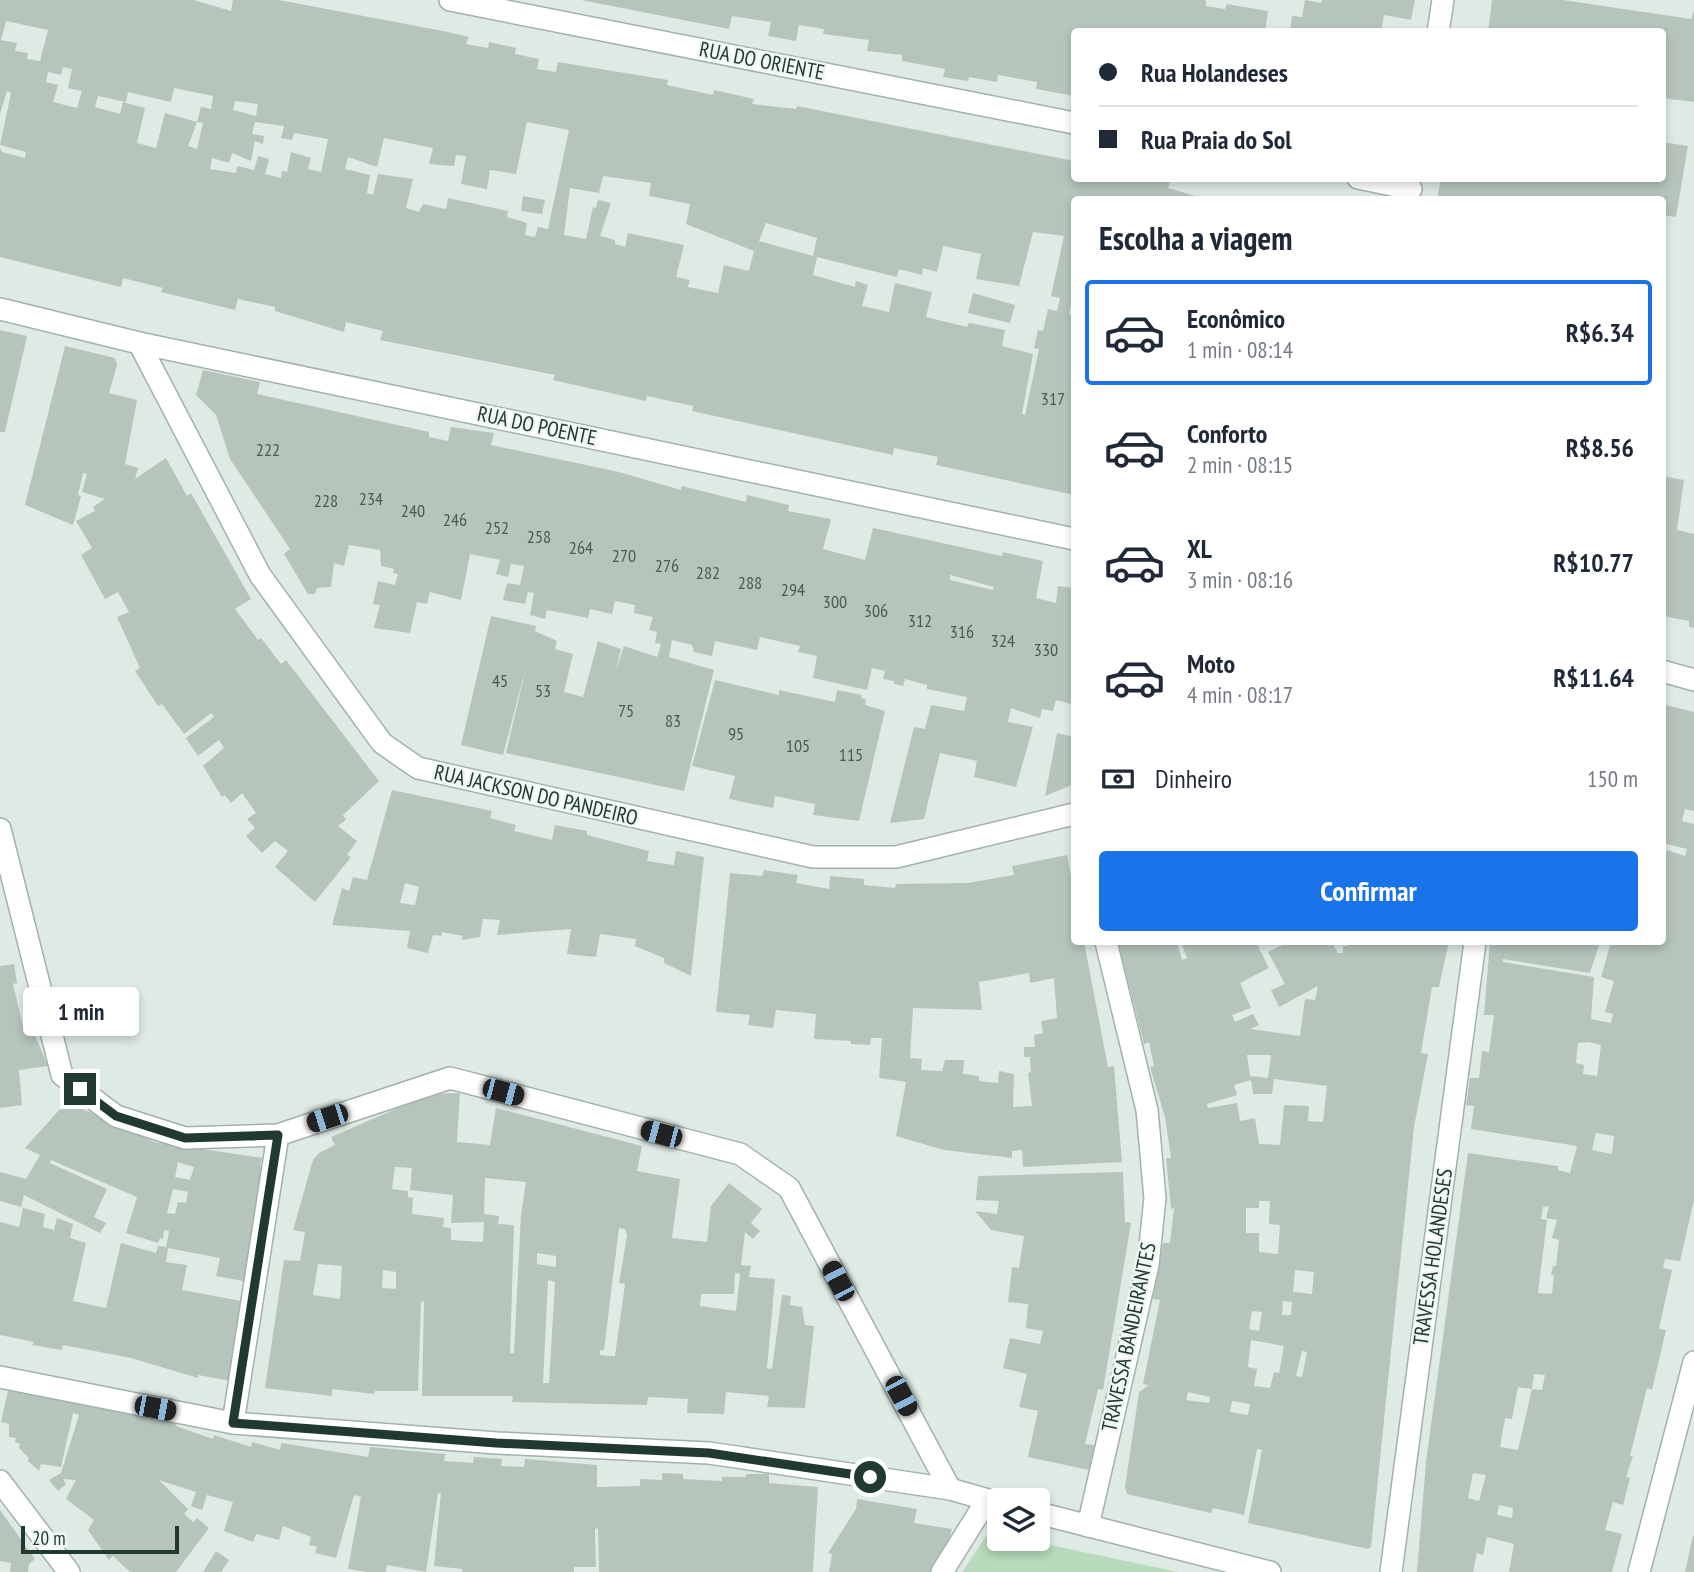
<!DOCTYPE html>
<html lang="pt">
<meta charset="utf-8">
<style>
body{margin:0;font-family:"PT Sans Narrow",sans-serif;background:#f6f6f7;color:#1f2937;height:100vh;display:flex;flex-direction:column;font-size:26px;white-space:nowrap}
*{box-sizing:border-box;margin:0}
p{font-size:23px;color:#747a83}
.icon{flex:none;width:38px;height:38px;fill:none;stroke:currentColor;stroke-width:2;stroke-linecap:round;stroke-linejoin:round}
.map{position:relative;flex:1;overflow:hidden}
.side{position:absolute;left:1071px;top:196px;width:595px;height:749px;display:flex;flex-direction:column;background:#fff;border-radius:7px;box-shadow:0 4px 10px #0003}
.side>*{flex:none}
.top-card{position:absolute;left:1071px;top:28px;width:595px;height:154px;border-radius:7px;box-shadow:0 4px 10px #0003;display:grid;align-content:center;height:154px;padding:0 28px;background:#fff}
.buttons{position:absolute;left:987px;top:1488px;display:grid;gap:14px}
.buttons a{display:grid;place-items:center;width:63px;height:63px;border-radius:7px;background:#fff;box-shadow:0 4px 10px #0003;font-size:35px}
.scale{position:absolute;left:21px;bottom:18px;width:158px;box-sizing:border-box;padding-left:7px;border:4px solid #213a2f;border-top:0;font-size:19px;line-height:24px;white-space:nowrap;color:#213a2f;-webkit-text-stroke:5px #f0f7f2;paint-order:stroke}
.end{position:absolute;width:32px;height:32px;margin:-16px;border:9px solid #213a2f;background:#fff;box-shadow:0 0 0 4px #fff}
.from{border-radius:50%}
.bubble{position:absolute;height:49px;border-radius:7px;background:#fff;box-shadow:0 4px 10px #0003;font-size:23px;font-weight:700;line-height:49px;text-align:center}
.car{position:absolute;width:21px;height:42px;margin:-21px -10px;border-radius:9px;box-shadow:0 0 5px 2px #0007;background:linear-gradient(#222 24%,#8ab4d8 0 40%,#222 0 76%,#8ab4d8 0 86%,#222 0)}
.top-card b{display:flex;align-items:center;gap:24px;height:66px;font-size:26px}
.top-card b+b{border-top:2px solid #e0e1e3}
.top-card i{width:18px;height:18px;background:#1f2937}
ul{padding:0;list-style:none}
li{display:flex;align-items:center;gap:21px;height:105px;margin:0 14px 10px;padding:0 14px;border:4px solid transparent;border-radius:7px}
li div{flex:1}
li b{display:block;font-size:26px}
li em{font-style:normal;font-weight:700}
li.selected{border-color:#1a73e8}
li>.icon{width:63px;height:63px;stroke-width:1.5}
h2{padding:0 28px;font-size:32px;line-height:84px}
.pay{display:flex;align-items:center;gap:18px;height:77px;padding:0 28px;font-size:26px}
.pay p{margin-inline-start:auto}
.button{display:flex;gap:14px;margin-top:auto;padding:14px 28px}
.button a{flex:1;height:80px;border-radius:7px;background:#1a73e8;color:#fff;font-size:28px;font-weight:700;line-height:80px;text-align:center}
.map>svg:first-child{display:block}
.green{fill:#b8dbbc}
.building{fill:#b5c5bc;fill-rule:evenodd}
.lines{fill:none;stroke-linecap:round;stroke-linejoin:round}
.lane-casing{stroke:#a2b2aa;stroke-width:24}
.street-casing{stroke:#a2b2aa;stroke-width:24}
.lane{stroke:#fff;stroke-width:21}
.street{stroke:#fff;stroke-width:21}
.route{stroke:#213a2f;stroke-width:9}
.labels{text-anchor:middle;stroke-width:5;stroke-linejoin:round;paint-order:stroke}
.number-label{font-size:18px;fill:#465d52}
.street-label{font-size:21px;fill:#213a2f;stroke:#f0f7f2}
</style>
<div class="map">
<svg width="1694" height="1572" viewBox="0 0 1694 1572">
<rect width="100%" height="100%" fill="#dfeae4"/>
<path class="green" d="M989,1532L999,1535V1538H1017L1178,1572H962Z"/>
<g class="building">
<path d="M0,0H194L231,11L233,0H279L448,32L469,37L466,44L488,48L489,42L516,48L515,54L539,59L537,69L556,72L558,62L668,80L667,85L713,95L714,90L754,99L752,104L796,109L797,106L1074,161V178L1171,179L1168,188L1210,200H1074V289L1069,314L1074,315V495L936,465L938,457L894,448L893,455L692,411L693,406L647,396L646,401L553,380L555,375L380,340L383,331L346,322L344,332L275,311V307L238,299L235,310L161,292L163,288L123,278L121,287L0,257V148L2,152L25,158L26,152L0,145L11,93L7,91L0,114ZM6,21L48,30L40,61L27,59L28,53L15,51L17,43L1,40ZM63,67L72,69L68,88L82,91L77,108L53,102L58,85L46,82L48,72L61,75ZM174,88L213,96L211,109L201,107L197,122L203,123L197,149L188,146L197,122L165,113L156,148L137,143L145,108L123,102L120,114L95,107L98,96L126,102L128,92L171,102ZM235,101L258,104L256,116L233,110ZM255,122L284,126L281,138L292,140L294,133L328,139L321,172L308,169L311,158L291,152L287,172L282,171L281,178L265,174L269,159L258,156L254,170L237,166L236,173L210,169L212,158L229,163L232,153L251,161L255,141L263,144L264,136L252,134ZM527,122L569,130L548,229L538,227L535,237L525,235L527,223L507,217L508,211L448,198L446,209L423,204L419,212L406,208L413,179L378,174L373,195L367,193L370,175L345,169L348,157L377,167L384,138L433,148L429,164L454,166L456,155L466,156L461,184L487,189L490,170L516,174ZM603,176L651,183L649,196L690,204L686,224L754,251L749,271L724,265L718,293L688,287L690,280L676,277L684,245L628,233L625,247L615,244V240L600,236L611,203L598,200L596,208L593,207L586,239L564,235L570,188L599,193ZM766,223L817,238L813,256L759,241ZM1033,232L1064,236L1051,296L1060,298L1057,311L1048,309L1043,331L1038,330L1034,348L1039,349L1025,415L1022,414L1033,354L1002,346L1005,330L969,323L967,327L926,317L932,292L895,283L889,312L862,306L868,285L856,281L855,287L813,275L817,257L897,277L899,269L922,275L923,268L937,272L943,246L981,254L976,279L1019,286Z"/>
<path d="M581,0H1206V6L1225,9L1227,4L1268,11L1265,32H1074V96L1036,89L1037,82L998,75L997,82L969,77L968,81L943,77L945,69L902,61V55L867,51L869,40L823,34L824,29L799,25L796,41L768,36L771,22L732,16L729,29Z"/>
<path d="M1305,0L1321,3L1322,0H1415L1411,20L1384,15L1381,32H1290L1292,16L1302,17Z"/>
<path d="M1492,0H1563L1691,19L1694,11V102L1662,98V32H1488Z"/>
<path d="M1662,142L1688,146L1676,217L1662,215V200H1437L1441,178H1662Z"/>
<path d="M523,196L545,200L542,214L521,211Z"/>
<path d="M973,293L1015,305L1010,323L968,313Z"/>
<path d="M0,330L27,336L5,432H0Z"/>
<path d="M65,346L115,358L117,365L109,393L137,400L125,464L138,468L135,479L166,458L187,496L191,493L251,599L235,609L258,640L261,638L281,664L286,660L379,781L343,815L346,820L338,826L357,841L347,855L351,857L315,902L275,867L288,851L275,841L262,853L246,836L255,828L247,819L256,813L242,793L231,803L225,795L222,797L203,766L224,748L219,740L198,756L186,738L214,717L211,713L184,734L162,704L158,706L135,671L140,668L117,617L129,612L118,592L105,599L81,555L92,548L76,521L95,511L93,507L105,499L82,492L87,474L83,473L78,495L81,496L73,525L25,505Z"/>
<path d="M203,370L260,382L257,394L429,432V437L448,441L451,427L494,433L491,445L619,472L681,490L682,486L746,502L747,495L789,505L788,511L831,519L823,549L865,560L873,528L1002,556L1003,552L1043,561L1036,598L1056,603L1058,586L1074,588V705L1056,700L1053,711L1042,709L1040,718L1011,708L1008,722L1033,727L1016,787L974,777L977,761L940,753L924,819L890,823L914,727L925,729L931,705L964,711L967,697L927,689V685L905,679L903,686L894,684V681L883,679L885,671L872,668L867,690L813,678L817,656L798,652L800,646L760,637L757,650L715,641L712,656L694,652L692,645L672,640L669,657L714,670L684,791L506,753L527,663L503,755L461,745L491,616L536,626L535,631L557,641L555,649L573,654L564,692L583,697L598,641L621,649L616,670L624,646L657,657L661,644L655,643L657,632L649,630L653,617L634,613L635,605L615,601L612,614L590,609L588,618L547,610L545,619L530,615L534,593L528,592L525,604L503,600L507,583L520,585L524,566L511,564L508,577L496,574L500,560L470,554L461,600L430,592L427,604L417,602L410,633L374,628L380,605L373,604L378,581L395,585L398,574L393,573L394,569L381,566L380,550L349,545L344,566L334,563L331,587L317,588L315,594H308L284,554L290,549L230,459L216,415L196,395ZM950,575L994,587L993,590L950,580Z"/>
<path d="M1662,476L1684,480L1677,530L1694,534V628L1689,627V621L1662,616Z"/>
<path d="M715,680L779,695V690L835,702L837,690L862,695L861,698L866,699L865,705L885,711L859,821L813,815L815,804L775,796L773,808L729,799L735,776L692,766Z"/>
<path d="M1662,704L1694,712V811L1685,809L1682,821L1694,824V1200L1680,1261L1665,1259L1663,1268L1672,1270L1659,1329L1666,1330L1652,1390L1647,1388L1630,1456H1633L1626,1477L1630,1478L1623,1505L1613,1502L1605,1530L1622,1534L1612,1572H1509L1514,1544L1487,1537L1483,1555L1477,1553L1473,1572H1417L1426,1462L1468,1153L1558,1166V1170L1570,1173L1577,1146L1471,1129L1474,1106L1466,1105L1470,1078H1479L1482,1051L1489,1052L1494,1015H1484L1490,942H1600L1590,973L1503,959V962L1594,977L1591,1019L1611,1023L1613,1014L1605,1012L1614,981L1601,977L1611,942H1662V862L1667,850L1685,856L1687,849L1662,843ZM1588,1042L1601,1045L1597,1076L1583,1074L1584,1065L1576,1063L1578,1043ZM1596,1133L1614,1136L1612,1154L1592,1150ZM1549,1206L1546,1218L1557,1220L1552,1238L1559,1240L1556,1266H1553L1551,1275H1554L1552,1294L1538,1293L1547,1220L1541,1219L1543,1207ZM1534,1374L1545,1375L1542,1390L1532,1389L1518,1450L1500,1447L1505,1418L1512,1419L1518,1387L1532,1389ZM1473,1473L1486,1475L1479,1501L1468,1498ZM1499,1505L1513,1508L1512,1518L1497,1515Z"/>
<path d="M1057,733L1074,737V784L1045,796Z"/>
<path d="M392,790L492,811L490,818L516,825L514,831L552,840L555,825L587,831V835L649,851L647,861L674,865L676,851L704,857L691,976L664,963V958L635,946L636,939L600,934L596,957L567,954L571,929L497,935L500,920L483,919L480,937L461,940L463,936L442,932L441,936L433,935L428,953L407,948L410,931L332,925L342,888L349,891L353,877L367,880ZM405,883L419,887L415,905L400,903Z"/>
<path d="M1067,855L1074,892V907L1071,908L1072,917H1074V942H1084L1108,1067L1114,1066L1122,1162L1023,1167L1022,1150L1012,1151V1158L944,1150L896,1136L906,1082L879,1078L882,1038H871L870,1045L851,1044V1041L814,1039L816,1014L776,1010L773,1028L748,1025L750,1015L716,1012L730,873L762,876L764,870L798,875L796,883L829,889L830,876L864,879V885L895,888L896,884L968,883L1014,875L1012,866ZM1029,973L1030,983L1054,978L1057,1018L1041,1021L1043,1033L1034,1035L1035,1047H1024V1057H1030L1031,1072L1028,1073L1032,1106L1013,1107L1014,1074L999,1071L998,1083L979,1081V1076L963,1074L964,1060H945L942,1071L921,1070L922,1059L910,1058L913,1008L982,1010L979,982Z"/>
<path d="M1118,942H1177L1182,960L1187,958L1182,945L1185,942H1256L1269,968L1240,983L1251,1008L1232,1015L1235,1022L1253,1014L1259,1025L1250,1029L1300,1036L1305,999L1315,1000L1318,986L1279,1007L1271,990L1285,984L1268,952L1289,942H1332L1338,953H1343V946H1348V942H1449L1439,987H1432L1421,1053L1428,1054L1414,1127L1371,1547L1368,1549L1248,1523L1262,1450L1257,1449L1244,1515L1213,1508L1211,1513L1127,1494L1125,1487L1139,1392L1149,1385L1143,1384L1160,1300L1153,1299L1163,1243H1170L1174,1208L1171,1209L1166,1158H1171L1165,1117L1150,1067L1154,1066L1149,1042L1144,1044ZM1247,1055H1271L1268,1078L1250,1076ZM1274,1079L1327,1086L1323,1122L1308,1121L1309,1106L1284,1105L1280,1145L1259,1144L1255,1118L1240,1121L1237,1103L1208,1108L1207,1104L1237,1095L1234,1085L1251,1080L1253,1094H1272ZM1259,1201H1270L1269,1224L1280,1225L1278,1254L1259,1252V1233H1246V1208H1259ZM1295,1270L1314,1272L1312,1294L1293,1292ZM1283,1301L1292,1302L1291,1315H1282ZM1252,1311L1262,1312L1259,1331L1249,1329ZM1251,1340L1284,1346L1279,1373L1274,1372L1270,1388L1254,1386L1257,1369L1248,1367ZM1302,1351L1307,1352L1302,1377L1296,1376ZM1188,1392L1210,1397L1209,1403L1186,1400ZM1232,1401L1250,1404L1248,1415L1230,1412Z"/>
<path d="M14,964L17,983L13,984L25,1035L34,1033L48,1066L19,1070L22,1105L0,1108V966Z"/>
<path d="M460,1093L457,1142L490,1145L496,1108L642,1146L637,1171L680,1179L672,1238L707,1242L711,1206L729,1183L762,1209L751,1223L760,1231L753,1239L745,1232L741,1265L751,1266L749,1277L775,1279L767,1368L772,1369L782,1295L791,1296L790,1305L802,1307L805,1325L814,1326L805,1408L767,1407L769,1396L726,1392L724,1414L687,1413L688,1399L648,1397L647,1405L512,1402L513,1396H422L424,1301L421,1302L418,1391H375L374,1394L332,1389V1396L265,1388L284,1260L300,1261L305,1232L293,1230L313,1160L319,1153L335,1145L331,1137L430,1094ZM395,1167L412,1168L410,1190L453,1195L451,1223L484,1222L483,1242L451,1240V1228L443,1227L444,1218L412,1214L413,1198L408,1197V1191L392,1189ZM485,1178L526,1182L521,1215L514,1353H510L514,1225L498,1224L499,1216L484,1214ZM619,1228L625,1229L627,1236L619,1283L625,1284L615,1356H610L600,1355V1350H604ZM537,1253L556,1256V1267L537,1264ZM318,1264L342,1266L340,1299L313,1295ZM383,1270L396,1272V1289L382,1288ZM735,1273L740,1274L736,1311L700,1306L701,1294H734ZM548,1280L555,1282L549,1383H543Z"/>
<path d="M79,1107L154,1142L262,1158L260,1166L265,1168L247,1263L251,1264L249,1282L216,1276L220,1258L168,1248L166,1262L187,1265L182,1290L247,1302L231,1381L198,1375V1378L131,1358L63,1345L62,1350L32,1345L34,1342L0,1335V1222L19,1227L23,1208L45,1214L43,1227L54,1230L57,1218L73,1224L70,1238L86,1243L73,1301L106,1308L121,1243L156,1253L158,1246L166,1247L169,1231L164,1230L163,1239L160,1238L158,1243L126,1233L137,1197L51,1160L50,1163L107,1189L94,1217L106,1223L100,1233L24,1195L21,1207L0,1201V1172L26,1179L40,1155L25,1148L60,1109ZM178,1162L194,1167L190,1180L175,1177ZM173,1189L188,1192L186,1203L178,1202L175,1214L167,1213Z"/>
<path d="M1123,1172L1125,1222L1131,1223L1103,1390L1098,1389L1085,1444L1094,1445L1089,1470L1028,1457L1038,1411L1019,1407L1027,1374L1003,1368L1010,1338L1040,1344L1043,1331L1026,1328L1028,1304L1008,1302L1012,1267L1019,1268L1024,1236L991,1230L975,1211L997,1214L999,1201L976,1200L978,1176Z"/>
<path d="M9,1386L177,1422L176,1426L213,1439L214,1435L251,1447L252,1442L280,1450L281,1443L368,1457L370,1447L445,1454L444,1461L473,1463L474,1457L502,1459L501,1466L524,1467L525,1459L597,1465V1487L640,1486V1479L662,1480V1473L683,1474V1479L722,1481V1477H746V1474H769V1483L818,1487L813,1572H599L598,1528L595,1529L596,1567H574V1572H462V1569L434,1566L441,1493H438L426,1572L387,1565L386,1572H367L348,1569L361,1497L354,1495L336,1558L315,1553L317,1547L309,1545L311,1537L283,1526L279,1540L256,1534L253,1542L224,1531L233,1502L207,1495L202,1510L191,1506L196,1492L159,1480L188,1509L184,1514L193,1522L197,1518L209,1528L176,1572H130L113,1556L109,1560L88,1530L94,1520L66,1499L76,1480L63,1479L66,1484L58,1491L49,1480L61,1473L79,1415L73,1413L61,1467L41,1464L39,1471L28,1461L29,1458L19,1448L20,1444L15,1442L16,1438L9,1437V1424L1,1422Z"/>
<path d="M857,1499L917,1509L914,1523L952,1529L945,1552L934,1572H829L832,1554L828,1553L856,1509Z"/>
<path d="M0,1510L35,1559L29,1564L28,1572H10L11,1563L0,1561Z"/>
<path d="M1694,1536V1572H1685L1693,1536Z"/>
<path d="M216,1551L229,1560L221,1572H203Z"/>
</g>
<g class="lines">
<g class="lane-casing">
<path id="lane" d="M1088,1526L1148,1265L1155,1198L1147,1110L1106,942"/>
</g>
<g class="street-casing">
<g id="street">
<path d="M450,0L1074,123"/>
<path d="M1438,32L1443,0"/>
<path d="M1358,178L1411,189"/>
<path d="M0,309L139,343L1074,539"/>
<path d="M139,343L260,575L382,743L418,768L813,857H896L1074,814"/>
<path d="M1662,671L1694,680"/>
<path d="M0,829L62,1075L116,1116L185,1138L278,1135L450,1078L740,1154L789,1188L950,1489"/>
<path d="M0,1377L233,1423L497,1443L709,1453L950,1489L999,1503"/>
<path d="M233,1423L278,1135"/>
<path d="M0,1481L69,1572"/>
<path d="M1038,1513L1270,1572"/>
<path d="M942,1572L987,1500"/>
<path d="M1391,1572L1475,942"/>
<path d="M1639,1572L1694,1362"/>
</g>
</g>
<use href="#lane" class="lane"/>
<use href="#street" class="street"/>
</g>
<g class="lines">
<path class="route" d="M80,1089L116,1116L185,1138L278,1135L233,1423L496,1443L709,1453L870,1477"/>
</g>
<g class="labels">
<g class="number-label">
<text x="1053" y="405">317</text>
<text x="268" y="456">222</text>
<text x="371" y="505">234</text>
<text x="326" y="507">228</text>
<text x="413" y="517">240</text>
<text x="455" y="526">246</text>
<text x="497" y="534">252</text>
<text x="539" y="543">258</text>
<text x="581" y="554">264</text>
<text x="624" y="562">270</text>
<text x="667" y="572">276</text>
<text x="708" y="579">282</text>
<text x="750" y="589">288</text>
<text x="793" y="596">294</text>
<text x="835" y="608">300</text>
<text x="876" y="617">306</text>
<text x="920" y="627">312</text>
<text x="962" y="638">316</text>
<text x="1003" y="647">324</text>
<text x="1046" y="656">330</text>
<text x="500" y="687">45</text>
<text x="543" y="697">53</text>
<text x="626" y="717">75</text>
<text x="673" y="727">83</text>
<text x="736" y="740">95</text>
<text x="798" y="752">105</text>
<text x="851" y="761">115</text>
</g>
<g class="street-label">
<text transform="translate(762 61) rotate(11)" y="7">RUA DO ORIENTE</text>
<text transform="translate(537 426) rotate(12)" y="7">RUA DO POENTE</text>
<text transform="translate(536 795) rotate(13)" y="7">RUA JACKSON DO PANDEIRO</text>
<text transform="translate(1433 1257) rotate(-82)" y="7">TRAVESSA HOLANDESES</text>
<text transform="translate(1129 1337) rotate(-78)" y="7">TRAVESSA BANDEIRANTES</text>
</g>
</g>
</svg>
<div class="buttons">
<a><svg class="icon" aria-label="layers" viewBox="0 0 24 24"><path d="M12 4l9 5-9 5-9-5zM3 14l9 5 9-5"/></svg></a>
</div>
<div class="scale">20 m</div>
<i class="end from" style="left:870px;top:1477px"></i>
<i class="end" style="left:80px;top:1089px"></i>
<div class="bubble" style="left:23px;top:987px;width:116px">1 min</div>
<i class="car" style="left:503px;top:1092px;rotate:105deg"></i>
<i class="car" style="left:327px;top:1118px;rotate:252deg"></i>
<i class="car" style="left:661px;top:1134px;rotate:285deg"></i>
<i class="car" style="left:838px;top:1281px;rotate:332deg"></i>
<i class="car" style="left:901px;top:1396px;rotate:152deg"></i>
<i class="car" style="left:155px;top:1408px;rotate:101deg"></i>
<div class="top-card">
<b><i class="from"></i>Rua Holandeses</b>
<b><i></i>Rua Praia do Sol</b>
</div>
<section class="side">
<h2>Escolha a viagem</h2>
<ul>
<li class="selected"><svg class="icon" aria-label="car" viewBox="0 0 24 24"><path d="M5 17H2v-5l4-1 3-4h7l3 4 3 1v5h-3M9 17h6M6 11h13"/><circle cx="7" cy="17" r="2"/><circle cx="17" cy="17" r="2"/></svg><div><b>Econômico</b><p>1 min · 08:14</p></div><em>R$6.34</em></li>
<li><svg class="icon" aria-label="car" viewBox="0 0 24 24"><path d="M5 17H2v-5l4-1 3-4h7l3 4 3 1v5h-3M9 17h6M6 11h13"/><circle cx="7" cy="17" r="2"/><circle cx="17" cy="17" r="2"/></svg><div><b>Conforto</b><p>2 min · 08:15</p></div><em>R$8.56</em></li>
<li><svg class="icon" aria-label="car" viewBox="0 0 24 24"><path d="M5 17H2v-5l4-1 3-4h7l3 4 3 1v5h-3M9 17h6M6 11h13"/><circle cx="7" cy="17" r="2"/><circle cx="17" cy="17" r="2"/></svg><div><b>XL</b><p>3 min · 08:16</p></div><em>R$10.77</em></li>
<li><svg class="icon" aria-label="car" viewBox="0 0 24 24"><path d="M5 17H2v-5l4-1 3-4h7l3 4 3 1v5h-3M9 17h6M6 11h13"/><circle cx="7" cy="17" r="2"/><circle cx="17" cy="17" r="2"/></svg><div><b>Moto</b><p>4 min · 08:17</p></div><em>R$11.64</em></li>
</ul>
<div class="pay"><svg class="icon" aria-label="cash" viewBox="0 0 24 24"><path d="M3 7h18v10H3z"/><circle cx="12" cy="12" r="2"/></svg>Dinheiro<p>150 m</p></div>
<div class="button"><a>Confirmar</a></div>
</section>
</div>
